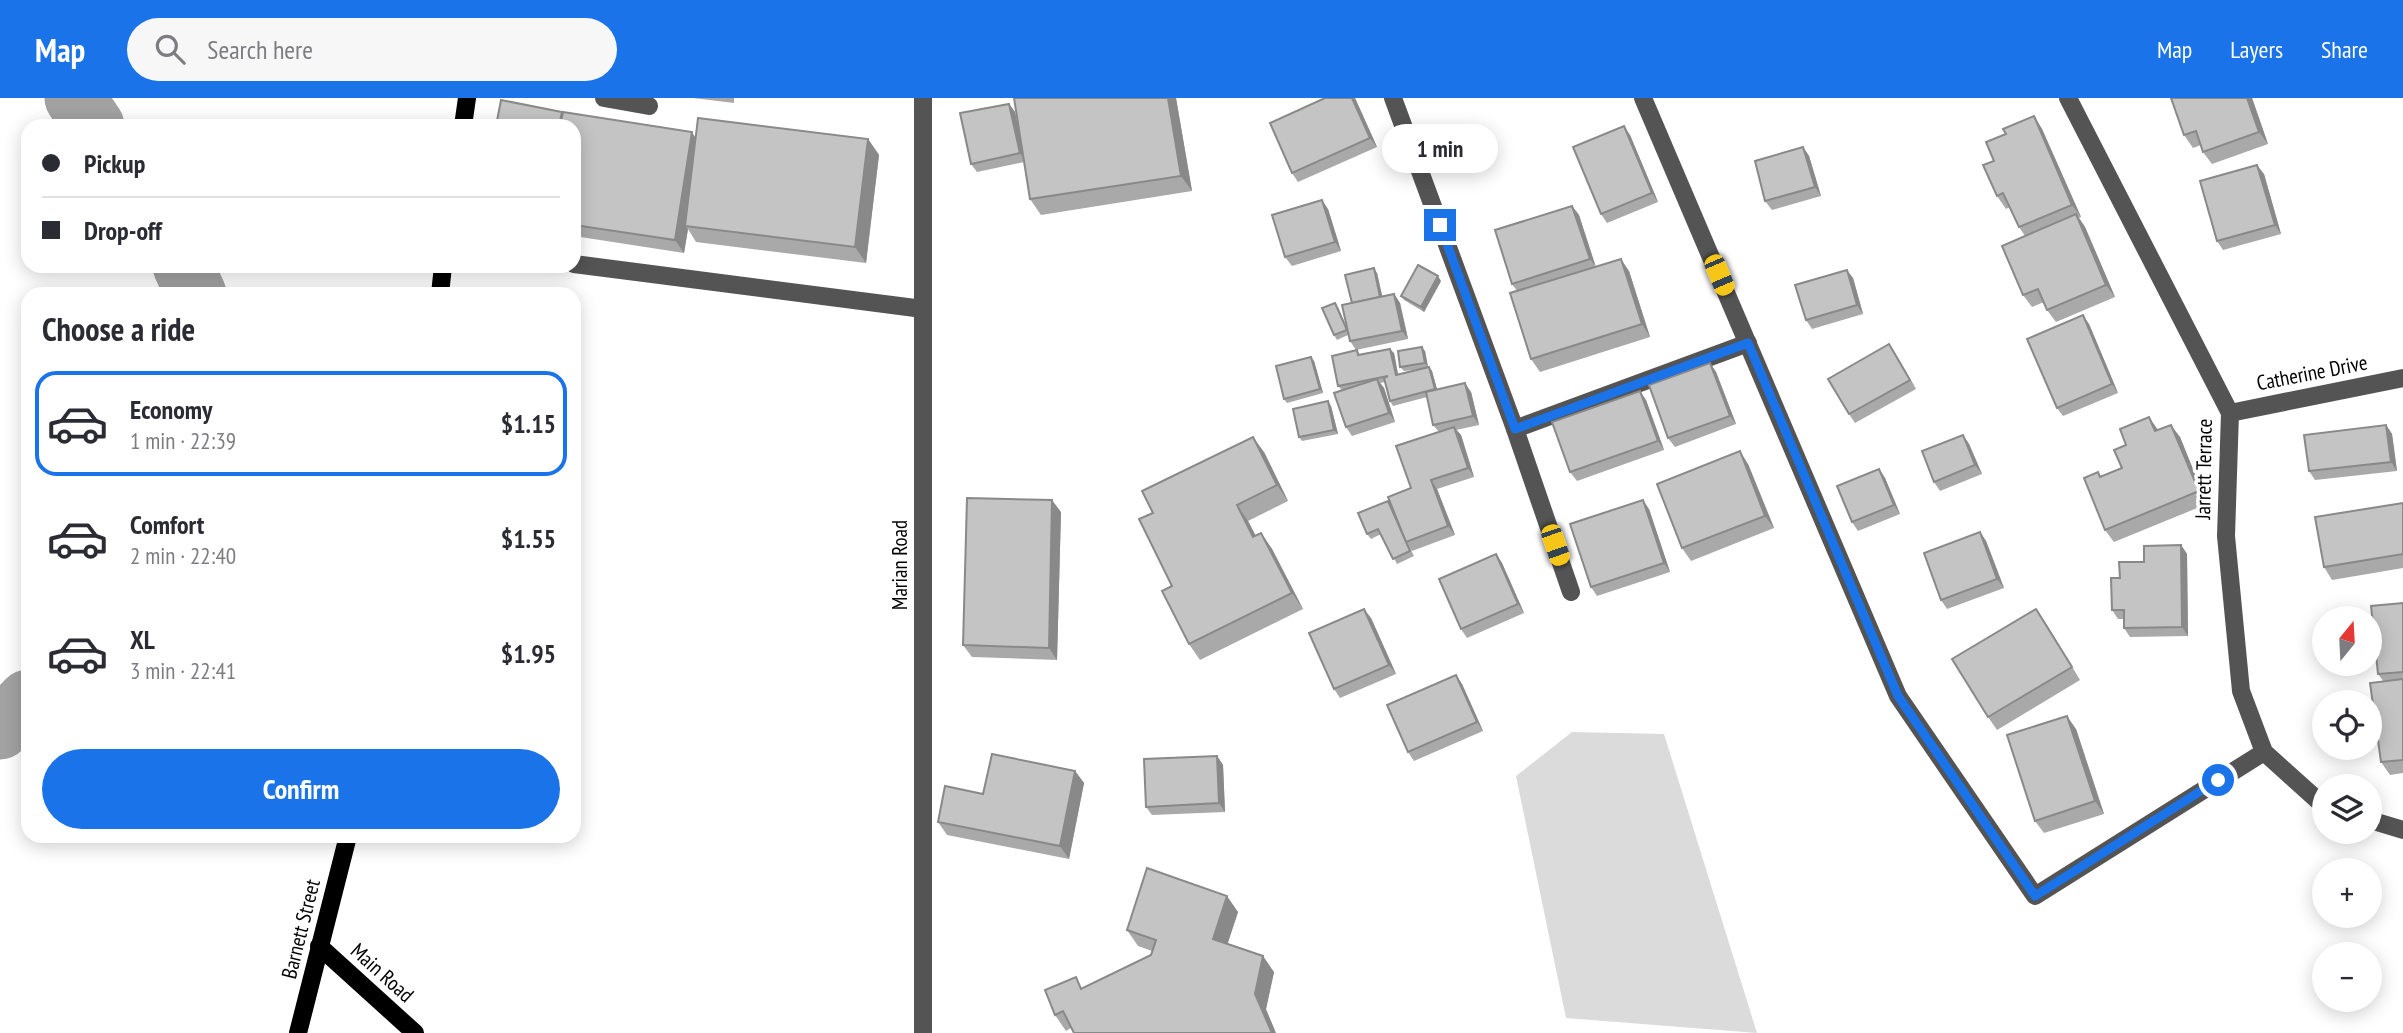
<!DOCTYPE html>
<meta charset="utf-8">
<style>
body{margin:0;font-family:"PT Sans Narrow",sans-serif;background:#f7f7f7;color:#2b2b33;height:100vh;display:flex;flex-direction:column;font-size:26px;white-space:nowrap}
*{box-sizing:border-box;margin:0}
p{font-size:23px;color:#7c7c81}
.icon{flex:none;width:38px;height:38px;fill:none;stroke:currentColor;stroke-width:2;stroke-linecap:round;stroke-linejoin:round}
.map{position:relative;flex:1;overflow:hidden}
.sheet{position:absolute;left:21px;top:189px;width:560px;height:556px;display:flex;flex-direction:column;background:#fff;border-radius:21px;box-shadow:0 4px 18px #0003}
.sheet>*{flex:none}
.top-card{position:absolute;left:21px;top:21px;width:560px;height:154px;border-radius:21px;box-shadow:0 4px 18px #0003;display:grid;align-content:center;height:154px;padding:0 21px;background:#fff}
.needle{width:46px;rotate:18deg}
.tools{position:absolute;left:2312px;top:508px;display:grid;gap:14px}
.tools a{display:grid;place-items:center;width:70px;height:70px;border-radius:50%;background:#fff;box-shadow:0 4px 18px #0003;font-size:35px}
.end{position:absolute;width:32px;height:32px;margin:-16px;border:9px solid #1a73e8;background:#fff;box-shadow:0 0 0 4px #fff}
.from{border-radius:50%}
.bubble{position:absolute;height:49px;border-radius:24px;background:#fff;box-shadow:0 4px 18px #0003;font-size:23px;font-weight:600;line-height:49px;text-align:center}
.car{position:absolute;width:21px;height:42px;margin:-21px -10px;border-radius:9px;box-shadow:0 0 5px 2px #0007;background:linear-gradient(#f5c518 24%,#345 0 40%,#f5c518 0 76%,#345 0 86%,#f5c518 0)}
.top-card b{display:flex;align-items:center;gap:24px;height:66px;font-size:26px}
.top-card b+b{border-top:2px solid #e1e1e2}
.top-card i{width:18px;height:18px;background:#2b2b33}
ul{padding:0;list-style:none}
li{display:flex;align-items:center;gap:21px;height:105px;margin:0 14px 10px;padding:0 7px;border:4px solid transparent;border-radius:21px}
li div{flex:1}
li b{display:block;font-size:26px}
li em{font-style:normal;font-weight:600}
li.active{border-color:#1a73e8}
li>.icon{width:63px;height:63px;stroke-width:1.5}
h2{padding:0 21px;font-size:32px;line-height:84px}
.cta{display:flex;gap:14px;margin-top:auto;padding:14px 21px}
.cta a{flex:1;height:80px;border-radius:42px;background:#1a73e8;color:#fff;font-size:28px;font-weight:600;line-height:80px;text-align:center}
header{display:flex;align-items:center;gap:42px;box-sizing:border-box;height:98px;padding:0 35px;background:#1a73e8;color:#fff}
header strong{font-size:33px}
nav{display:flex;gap:38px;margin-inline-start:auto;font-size:24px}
.search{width:490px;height:63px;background:#f7f7f7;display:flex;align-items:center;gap:18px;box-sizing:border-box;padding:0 24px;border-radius:38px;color:#7c7c81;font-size:26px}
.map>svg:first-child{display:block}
.green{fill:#dbdbdb}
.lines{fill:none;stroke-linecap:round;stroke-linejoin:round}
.river{stroke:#a2a2a2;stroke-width:61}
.minor{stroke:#545454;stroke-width:18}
.major{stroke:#000;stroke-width:18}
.wall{fill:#a9a9a9}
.shaded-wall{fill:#898989}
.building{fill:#c4c4c4;stroke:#898989;stroke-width:2}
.route{stroke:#1a73e8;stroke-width:9}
.labels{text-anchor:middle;stroke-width:7;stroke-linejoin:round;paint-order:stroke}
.street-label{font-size:21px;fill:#000;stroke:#fff}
</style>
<header>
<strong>Map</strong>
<div class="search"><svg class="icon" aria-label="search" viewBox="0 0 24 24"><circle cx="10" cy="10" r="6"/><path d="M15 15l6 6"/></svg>Search here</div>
<nav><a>Map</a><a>Layers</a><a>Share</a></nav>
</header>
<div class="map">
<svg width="2403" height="935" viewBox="0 0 2403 935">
<rect width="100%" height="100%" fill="#fff"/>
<path class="green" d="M1572,634L1664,636L1757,935L1566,920L1516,678Z"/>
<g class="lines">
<g class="river">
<path d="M75,0L94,28"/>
<path d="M183,168L196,196"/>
<path d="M0,631L28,602"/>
</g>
<g class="minor">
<path d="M604,0L649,8"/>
<path d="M1393,0L1515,331L1571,494"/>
<path d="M1643,0L1898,598L2035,798L2264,654"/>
<path d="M2068,0L2230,315L2226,438L2241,593L2264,654L2324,708"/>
<path d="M574,166L923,211"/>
<path d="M2230,315L2403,280"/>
<path d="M1515,331L1748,245"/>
<path d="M2370,722L2403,732"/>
<path d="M923,935V0"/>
</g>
<g class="major">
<path d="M463,28L467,0"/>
<path d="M440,196L443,168"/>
<path d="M319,848L415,935"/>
<path d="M298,935L348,738"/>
</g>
</g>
<g class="wall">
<path d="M693,0H734V5Z"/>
<path d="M1014,0H1176L1192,93L1041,117L1030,101L1024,64L977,74L971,66L1009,6L1015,14L1019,33Z"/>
<path d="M1325,0H1355L1377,49L1298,84L1292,75Z"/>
<path d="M2171,0H2252L2268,46L2212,66L2203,54L2201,47L2193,50L2184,37Z"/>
<path d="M563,14L696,41H868L879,57L866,165L696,144L688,131L684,155L574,138V28Z"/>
<path d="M2034,18L2042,31L2081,119L2079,120L2085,129L2115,199L2056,224L2047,212L2044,204L2032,209L2023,197L2025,138L2019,129L2010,109L2006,111L1997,98L1994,63L2006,36Z"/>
<path d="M1630,37L1658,104L1607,125L1601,116Z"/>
<path d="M1803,49L1809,58L1821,98L1772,112L1765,103Z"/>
<path d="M2264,76L2281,136L2223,152L2217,143Z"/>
<path d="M1572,108L1579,117L1595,169L1629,173L1650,239L1540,274L1531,261L1517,193L1512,186Z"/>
<path d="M1328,111L1341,153L1292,168L1285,159Z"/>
<path d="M1377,175L1382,198L1394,196L1400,205L1408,241L1356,252L1350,243L1348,237L1337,242L1334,237L1338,209L1347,230L1352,205Z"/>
<path d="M1853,180L1863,216L1812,231L1806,222Z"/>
<path d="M1441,183L1424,214L1404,202L1401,198Z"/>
<path d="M2089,226L2118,295L2063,318L2057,310Z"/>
<path d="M1889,246L1916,291L1855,325L1849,316Z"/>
<path d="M1357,252L1360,257L1394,255L1398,276L1421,271L1404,273L1400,269L1425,253L1428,269L1432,273L1437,291L1471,294L1479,327L1456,332L1461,337L1474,379L1437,391L1455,437L1412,453L1410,450L1414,458L1397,466L1381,436L1371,441L1367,436L1391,407L1411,390L1439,334L1433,327L1427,299L1393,308L1390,303L1385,284L1380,285L1384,290L1395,324L1352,338L1346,329L1342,292L1338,288Z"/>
<path d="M1314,263L1323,295L1287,305L1284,301Z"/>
<path d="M1710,265L1716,274L1736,326L1675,349L1668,340Z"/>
<path d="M1646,302L1664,352L1577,383L1570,374Z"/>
<path d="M1331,308L1338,336L1302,343L1299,339Z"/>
<path d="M2386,327L2392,336L2397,373L2315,382L2309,373Z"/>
<path d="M2158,332L2180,339L2207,406L2114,444L2105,432L2098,374L2101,378L2122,370Z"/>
<path d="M1963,337L1969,346L1982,376L1940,393L1934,384Z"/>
<path d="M1264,354L1288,403L1248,423L1256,438L1261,435L1272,451L1303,511L1200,562L1189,546L1153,415Z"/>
<path d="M1748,366L1774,430L1691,463L1682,450Z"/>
<path d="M1879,371L1885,380L1900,416L1858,433L1852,424Z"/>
<path d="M2403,405V470L2332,482L2324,469Z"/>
<path d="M1649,411L1670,474L1597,498L1591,489Z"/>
<path d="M1061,414L1057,562L972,559L963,547Z"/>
<path d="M1980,434L1986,443L2004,490L1947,511L1941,502Z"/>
<path d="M2181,447L2187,456L2188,538L2130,539L2124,530V521H2118L2112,512L2120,480L2144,464Z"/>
<path d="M1496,456L1502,465L1524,515L1467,540L1461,531Z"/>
<path d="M2403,505V675L2390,677L2381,664L2384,584L2378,576Z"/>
<path d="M1371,520L1396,576L1340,600L1334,591Z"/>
<path d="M2045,524L2080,582L1997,632L1988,619Z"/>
<path d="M1462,586L1483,633L1414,663L1408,654Z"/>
<path d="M2076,631L2104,716L2044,735L2035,723Z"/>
<path d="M1217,658L1223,667L1225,714L1152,717L1146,709Z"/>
<path d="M1075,673L1084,685L1069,761L947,737L938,724L983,696Z"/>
<path d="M1238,814L1227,846L1274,874L1266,911L1071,930L1066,933L1055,917L1083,890L1151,857L1152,853L1138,848L1127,832Z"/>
</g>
<g class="shaded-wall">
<path d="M1168,0H1176L1192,93L1181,78Z"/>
<path d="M1352,0H1355L1377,49L1370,40Z"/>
<path d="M2247,0H2252L2268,46L2259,34Z"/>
<path d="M1009,6L1015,14L1026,64L1020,55Z"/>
<path d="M2034,18L2042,31L2081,119L2072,107Z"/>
<path d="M1624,28L1630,37L1658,104L1652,95Z"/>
<path d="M692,34L700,47L685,128L688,131L684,155L675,142Z"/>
<path d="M868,41L879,57L866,165L855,149Z"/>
<path d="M1803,49L1809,58L1821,98L1815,89Z"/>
<path d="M2257,67L2264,76L2281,136L2275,127Z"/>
<path d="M1322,102L1328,111L1341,153L1335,144Z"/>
<path d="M1572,108L1579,117L1596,169L1590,161Z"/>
<path d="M2076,116L2085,129L2115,199L2106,187Z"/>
<path d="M1621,161L1629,173L1650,239L1642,226Z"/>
<path d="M1374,170L1377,175L1384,206L1381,201Z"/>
<path d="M1847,172L1853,180L1863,216L1857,207Z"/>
<path d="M1438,178L1441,183L1424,214L1421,209Z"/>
<path d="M1394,196L1400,205L1408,241L1402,233Z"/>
<path d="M2083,217L2089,226L2118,295L2112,286Z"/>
<path d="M1889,246L1895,255L1916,291L1910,282Z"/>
<path d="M1422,249L1425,253L1428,269L1425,265Z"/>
<path d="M1390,251L1394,255L1399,282L1396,277Z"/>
<path d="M1311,259L1314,263L1323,295L1320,291Z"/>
<path d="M1710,265L1716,274L1736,326L1730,318Z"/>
<path d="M1429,269L1432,273L1438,295L1435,291Z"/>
<path d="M1377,281L1384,290L1395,324L1389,315Z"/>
<path d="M1465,285L1471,294L1479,327L1473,318Z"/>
<path d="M1640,293L1646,302L1664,352L1658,343Z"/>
<path d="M1328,303L1331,308L1338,336L1334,332Z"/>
<path d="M2149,319L2158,332L2155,333Z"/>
<path d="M2171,327L2180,339L2207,406L2199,393Z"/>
<path d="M2386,327L2392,336L2397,373L2391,364Z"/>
<path d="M1454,329L1461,337L1474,379L1468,370Z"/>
<path d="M1963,337L1969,346L1982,376L1975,367Z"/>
<path d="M1253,339L1264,354L1288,403L1277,387Z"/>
<path d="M1740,353L1748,366L1774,430L1765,418Z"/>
<path d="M1879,371L1885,380L1900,416L1894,407Z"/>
<path d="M1431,382L1437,391L1455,437L1448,428Z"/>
<path d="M1052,402L1061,414L1057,562L1049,550Z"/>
<path d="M1643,402L1649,411L1670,474L1664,465Z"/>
<path d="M1237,407L1248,423L1264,454L1253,439Z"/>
<path d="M1980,434L1986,443L2004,490L1997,481Z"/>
<path d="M1261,435L1272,451L1303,511L1292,495Z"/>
<path d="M2181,447L2187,456L2188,538L2182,529Z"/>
<path d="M1496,456L1502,465L1524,515L1518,506Z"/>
<path d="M1364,511L1371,520L1396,576L1389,567Z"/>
<path d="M2036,511L2045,524L2080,582L2072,569Z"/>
<path d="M1456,577L1462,586L1483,633L1477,624Z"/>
<path d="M2067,618L2076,631L2104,716L2095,703Z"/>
<path d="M1217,658L1223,667L1225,714L1219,705Z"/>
<path d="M1075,673L1084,685L1069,761L1060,748Z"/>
<path d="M1227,798L1238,814L1224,857L1213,841Z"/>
<path d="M1263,858L1274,874L1266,911L1276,935H1272L1255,896Z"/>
</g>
<g class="building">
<path d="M1014,0H1168L1181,78L1030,101Z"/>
<path d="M1325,0H1352L1370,40L1292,75L1270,25Z"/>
<path d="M2171,0H2247L2259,34L2203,54L2196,33L2184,37Z"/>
<path d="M501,2L562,14L559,28H496Z"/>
<path d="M1009,6L1020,55L971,66L960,15Z"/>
<path d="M563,14L692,34L675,142L574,127V28H560Z"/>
<path d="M2034,18L2072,107L2019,129L2003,95L1997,98L1983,67L1994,63L1986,44L2006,36L2003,31Z"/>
<path d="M698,20L868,41L855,149L685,128Z"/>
<path d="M1624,28L1652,95L1601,116L1573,49Z"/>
<path d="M1803,49L1815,89L1765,103L1755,63Z"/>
<path d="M2257,67L2275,127L2217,143L2200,83Z"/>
<path d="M1322,102L1335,144L1285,159L1272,117Z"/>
<path d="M1572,108L1590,161L1512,186L1495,132Z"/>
<path d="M2076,116L2106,187L2047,212L2038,191L2023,197L2002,148Z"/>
<path d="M1621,161L1642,226L1531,261L1510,195Z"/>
<path d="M1418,167L1438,178L1421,209L1401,198Z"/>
<path d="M1374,170L1380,199L1352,205L1345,177Z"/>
<path d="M1847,172L1857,207L1806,222L1795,187Z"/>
<path d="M1394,196L1402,233L1350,243L1342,207Z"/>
<path d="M1335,205L1347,232L1334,237L1322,210Z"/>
<path d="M2083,217L2112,286L2057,310L2027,241Z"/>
<path d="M1889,246L1910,282L1849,316L1828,281Z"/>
<path d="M1422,249L1425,265L1400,269L1398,253Z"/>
<path d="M1390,251L1396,277L1429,269L1435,291L1390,303L1384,280L1388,278L1338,288L1332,258L1357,252L1358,257Z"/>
<path d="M1311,259L1320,291L1284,301L1276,268Z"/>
<path d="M1710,265L1730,318L1668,340L1649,287Z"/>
<path d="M1377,281L1389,315L1346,329L1334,295Z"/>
<path d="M1465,285L1473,318L1433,327L1426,294Z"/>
<path d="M1640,293L1658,343L1570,374L1552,324Z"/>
<path d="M1328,303L1334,332L1299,339L1293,311Z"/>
<path d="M2149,319L2155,333L2171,327L2199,393L2105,432L2084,380L2098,374L2100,379L2122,370L2114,352L2126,347L2120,331Z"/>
<path d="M2386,327L2391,364L2309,373L2304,337Z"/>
<path d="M1454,329L1468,370L1431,382L1448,428L1406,444L1388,399L1411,390L1396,348Z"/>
<path d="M1963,337L1975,367L1934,384L1922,353Z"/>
<path d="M1253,339L1277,387L1237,407L1253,439L1261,435L1292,495L1189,546L1162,493L1172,488L1139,421L1153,415L1142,393Z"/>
<path d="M1740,353L1765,418L1682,450L1657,386Z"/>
<path d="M1879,371L1894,407L1852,424L1837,388Z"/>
<path d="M967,400L1052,402L1049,550L963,547Z"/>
<path d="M1643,402L1664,465L1591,489L1570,426Z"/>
<path d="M1388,403L1410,453L1393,461L1378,431L1367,436L1358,415Z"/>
<path d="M2403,405V456L2324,469L2315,419Z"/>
<path d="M1980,434L1997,481L1941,502L1924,455Z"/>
<path d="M2181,447L2182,529L2124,530V512H2112L2111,480H2120L2119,464H2144V448Z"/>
<path d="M1496,456L1518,506L1461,531L1439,481Z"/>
<path d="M2403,505V574L2378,576L2371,508Z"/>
<path d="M1364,511L1389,567L1334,591L1309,535Z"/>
<path d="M2036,511L2072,569L1988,619L1952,561Z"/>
<path d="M1456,577L1477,624L1408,654L1387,607Z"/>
<path d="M2403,581V662L2381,664L2370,585Z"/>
<path d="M2067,618L2095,703L2035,723L2007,637Z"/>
<path d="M992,656L1075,673L1060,748L938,724L945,688L983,696Z"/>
<path d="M1217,658L1219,705L1146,709L1144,661Z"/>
<path d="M1147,770L1227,798L1213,841L1263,858L1255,896L1272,935H1074L1063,913L1055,917L1045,892L1076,879L1081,891L1151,857L1156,842L1127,832Z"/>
</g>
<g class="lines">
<path class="route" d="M1440,127L1515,331L1748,245L1898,598L2035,798L2218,682"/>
</g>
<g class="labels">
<g class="street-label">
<text transform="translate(2312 275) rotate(-11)" y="7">Catherine Drive</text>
<text transform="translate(2204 371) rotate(-89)" y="7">Jarrett Terrace</text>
<text transform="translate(900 467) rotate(-90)" y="7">Marian Road</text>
<text transform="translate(301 831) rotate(-76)" y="7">Barnett Street</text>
<text transform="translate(382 875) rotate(42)" y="7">Main Road</text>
</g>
</g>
</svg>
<div class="tools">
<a><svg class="needle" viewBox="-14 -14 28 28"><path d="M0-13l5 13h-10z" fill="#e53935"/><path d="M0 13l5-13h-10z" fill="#7c7c81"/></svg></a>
<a><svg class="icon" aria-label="locate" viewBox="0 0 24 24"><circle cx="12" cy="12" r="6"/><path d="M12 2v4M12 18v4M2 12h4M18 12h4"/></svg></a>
<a><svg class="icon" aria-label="layers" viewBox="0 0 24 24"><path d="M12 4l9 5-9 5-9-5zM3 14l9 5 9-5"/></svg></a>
<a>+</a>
<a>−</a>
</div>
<i class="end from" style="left:2218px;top:682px"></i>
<i class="end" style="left:1440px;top:127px"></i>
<div class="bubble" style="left:1382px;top:26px;width:116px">1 min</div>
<i class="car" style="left:1719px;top:177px;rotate:157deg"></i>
<i class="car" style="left:1555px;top:447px;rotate:161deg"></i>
<div class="top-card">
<b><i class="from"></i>Pickup</b>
<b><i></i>Drop-off</b>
</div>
<section class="sheet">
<h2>Choose a ride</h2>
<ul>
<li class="active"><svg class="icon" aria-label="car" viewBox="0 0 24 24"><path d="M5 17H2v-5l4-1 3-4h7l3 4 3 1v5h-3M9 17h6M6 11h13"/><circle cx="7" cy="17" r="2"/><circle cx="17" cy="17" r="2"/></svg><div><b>Economy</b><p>1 min · 22:39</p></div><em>$1.15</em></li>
<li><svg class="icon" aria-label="car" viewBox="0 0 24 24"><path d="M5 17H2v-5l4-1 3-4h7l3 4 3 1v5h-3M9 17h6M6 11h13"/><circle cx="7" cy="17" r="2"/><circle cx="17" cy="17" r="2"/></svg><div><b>Comfort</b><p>2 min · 22:40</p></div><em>$1.55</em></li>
<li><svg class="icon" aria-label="car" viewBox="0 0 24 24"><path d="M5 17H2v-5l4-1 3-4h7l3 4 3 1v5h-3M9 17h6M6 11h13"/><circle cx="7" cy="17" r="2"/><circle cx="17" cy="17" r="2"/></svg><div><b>XL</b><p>3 min · 22:41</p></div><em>$1.95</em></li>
</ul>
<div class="cta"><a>Confirm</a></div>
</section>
</div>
